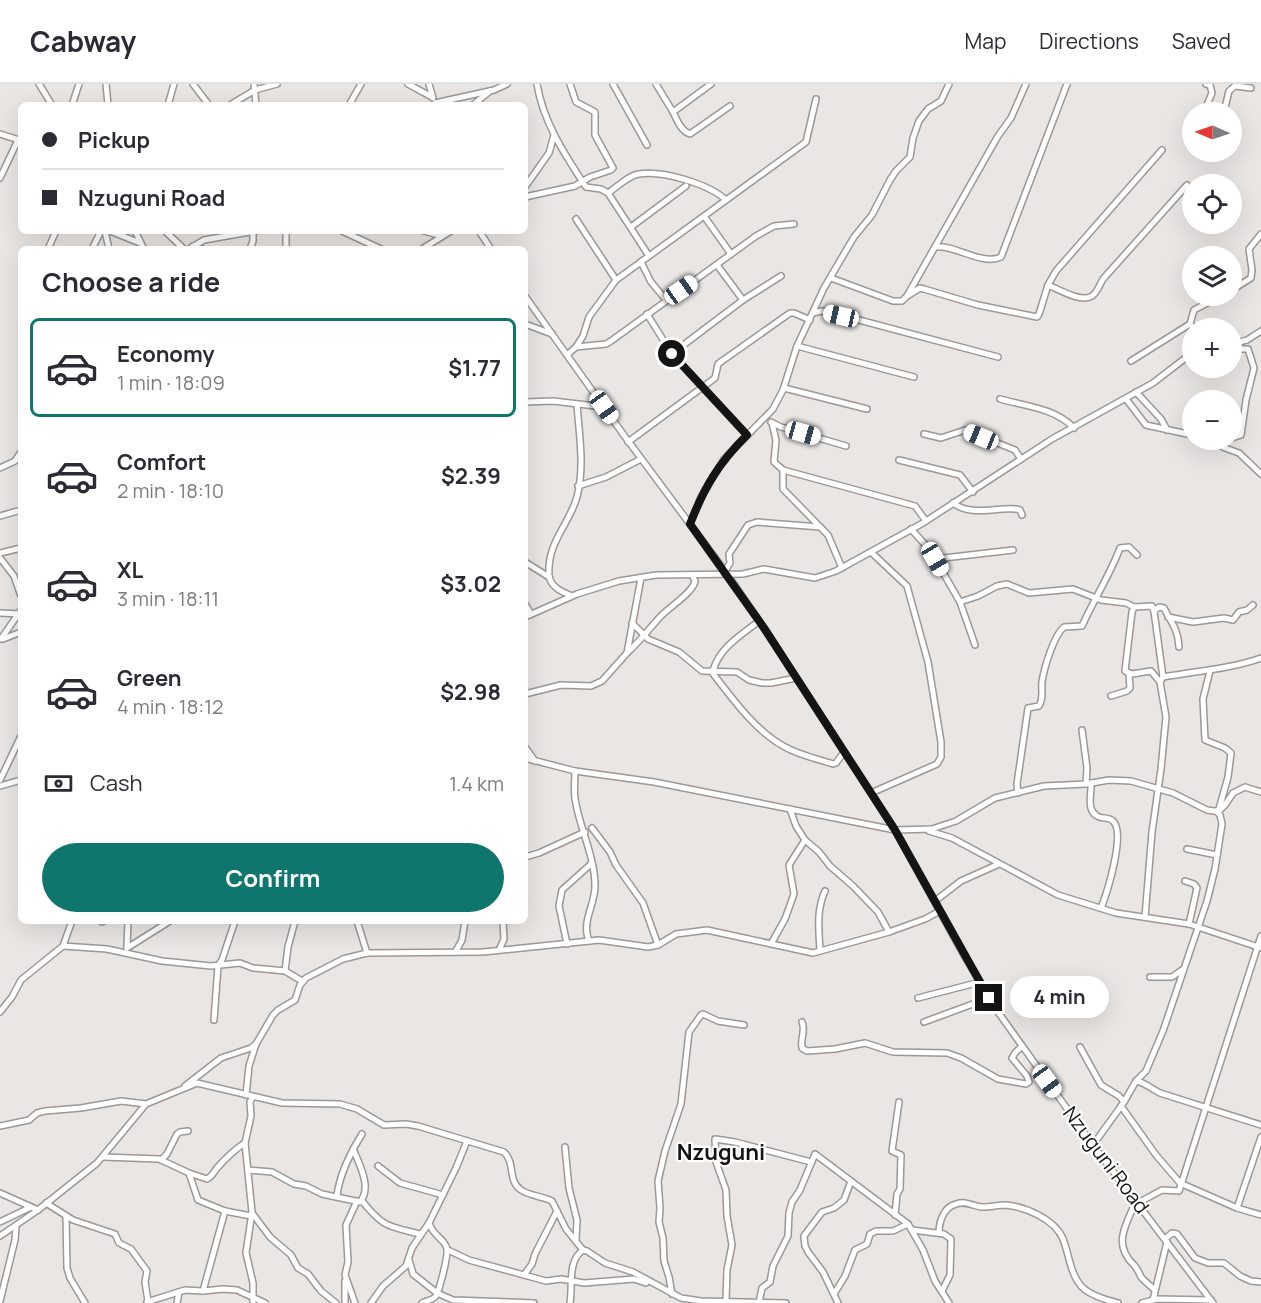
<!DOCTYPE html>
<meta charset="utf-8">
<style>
body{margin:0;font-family:Manrope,sans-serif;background:#f2f2f3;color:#2b2b33;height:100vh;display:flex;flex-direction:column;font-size:22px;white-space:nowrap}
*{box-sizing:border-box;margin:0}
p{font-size:20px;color:#7c7c81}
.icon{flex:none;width:33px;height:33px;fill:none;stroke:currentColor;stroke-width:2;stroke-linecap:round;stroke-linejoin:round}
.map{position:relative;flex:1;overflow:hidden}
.side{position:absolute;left:18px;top:162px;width:510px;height:678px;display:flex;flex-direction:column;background:#fff;border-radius:9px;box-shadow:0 6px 24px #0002}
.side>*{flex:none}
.banner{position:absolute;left:18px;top:18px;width:510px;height:132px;border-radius:9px;box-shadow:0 6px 24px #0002;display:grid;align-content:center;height:132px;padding:0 24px;background:#fff}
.needle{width:39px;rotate:272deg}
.tools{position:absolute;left:1182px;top:18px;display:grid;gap:12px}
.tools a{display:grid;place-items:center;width:60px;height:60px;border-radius:50%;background:#fff;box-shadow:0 6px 24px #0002;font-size:30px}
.end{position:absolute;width:27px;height:27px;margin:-14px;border:8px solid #151414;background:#fff;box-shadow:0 0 0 3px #fff}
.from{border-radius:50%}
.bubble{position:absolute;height:42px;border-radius:21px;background:#fff;box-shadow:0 6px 24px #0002;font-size:20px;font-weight:700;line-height:42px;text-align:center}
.car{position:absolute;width:18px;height:36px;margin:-18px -9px;border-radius:8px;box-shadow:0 0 4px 2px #0007;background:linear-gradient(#fff 24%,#345 0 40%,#fff 0 76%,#345 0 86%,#fff 0)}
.banner b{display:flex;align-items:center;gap:21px;height:57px;font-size:22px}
.banner b+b{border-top:2px solid #e1e1e2}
.banner i{width:15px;height:15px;background:#2b2b33}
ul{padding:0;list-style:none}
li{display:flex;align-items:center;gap:18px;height:99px;margin:0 12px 9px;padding:0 12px;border:3px solid transparent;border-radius:9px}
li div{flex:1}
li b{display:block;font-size:22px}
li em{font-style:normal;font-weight:700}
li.active{border-color:#0f766e}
li>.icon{width:54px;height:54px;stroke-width:1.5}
h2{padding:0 24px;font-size:27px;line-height:72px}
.pay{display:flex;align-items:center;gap:15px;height:66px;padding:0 24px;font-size:22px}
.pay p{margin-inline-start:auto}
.button{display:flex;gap:12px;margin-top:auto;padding:12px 24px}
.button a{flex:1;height:69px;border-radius:36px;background:#0f766e;color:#fff;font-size:24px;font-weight:700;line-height:69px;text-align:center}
header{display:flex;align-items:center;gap:36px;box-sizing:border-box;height:84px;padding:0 30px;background:#fff;border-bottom:2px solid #e1e1e2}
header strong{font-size:28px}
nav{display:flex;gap:33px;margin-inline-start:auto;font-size:21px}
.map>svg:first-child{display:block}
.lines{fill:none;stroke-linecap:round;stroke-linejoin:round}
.minor-casing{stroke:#9b9896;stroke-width:8}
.minor{stroke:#fff;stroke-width:5}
.route{stroke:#151414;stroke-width:8}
.labels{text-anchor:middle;stroke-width:4.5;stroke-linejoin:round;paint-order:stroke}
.street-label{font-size:20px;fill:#151414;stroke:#fff}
.quarter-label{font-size:22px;font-weight:bold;fill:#151414;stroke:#fff}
</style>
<header>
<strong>Cabway</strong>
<nav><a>Map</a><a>Directions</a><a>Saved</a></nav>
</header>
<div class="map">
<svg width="1261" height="1219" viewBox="0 0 1261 1219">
<rect width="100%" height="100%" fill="#e9e6e4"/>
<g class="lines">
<g class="minor-casing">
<g id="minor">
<path d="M39,0L52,21"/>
<path d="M106,0L108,21"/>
<path d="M193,0L209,21"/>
<path d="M254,0L256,21"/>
<path d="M408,0L432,13"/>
<path d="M429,0L433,14"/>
<path d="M537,0C543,38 565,71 586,103L601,105L608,109L649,172"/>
<path d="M613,0L647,61"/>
<path d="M656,0L673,28L711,0"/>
<path d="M435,19L494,6L507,0"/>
<path d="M72,21L79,0"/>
<path d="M168,21L174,0"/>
<path d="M230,21L255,6L277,0"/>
<path d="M349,21L361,0"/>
<path d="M473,21L490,7"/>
<path d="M673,28C677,36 681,47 690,50L730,22"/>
<path d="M1204,28L1212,9L1210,1L1206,0"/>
<path d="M1224,28L1229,7L1235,2L1251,4"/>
<path d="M0,50L19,56"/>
<path d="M0,94L18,56"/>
<path d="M525,103L549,69L554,51"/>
<path d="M608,109C617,103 629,91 639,90C662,86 709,100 726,116"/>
<path d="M525,113L575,102L590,93L611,86L613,84L595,51V28L576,18L570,0"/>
<path d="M704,132L731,170"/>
<path d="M576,135L616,196"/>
<path d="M631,143L686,102"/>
<path d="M105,147L109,165"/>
<path d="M110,147L140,159"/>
<path d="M135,147L144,165"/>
<path d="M165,147L184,165"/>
<path d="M286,147V165"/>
<path d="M342,147L381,165"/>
<path d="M424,147L442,152"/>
<path d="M479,147L491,165"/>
<path d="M193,162L202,165"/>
<path d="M935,163C954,160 982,182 1001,173L1067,0"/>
<path d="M48,165L56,147"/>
<path d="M92,165L101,147"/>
<path d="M189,165L204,156L256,147"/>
<path d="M250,165L253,157V149"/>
<path d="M422,165L451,147"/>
<path d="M641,178L651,198L666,216"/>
<path d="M717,181L743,216"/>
<path d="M831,194L893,217H902L907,212L998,52L1011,34L1026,0"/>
<path d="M1048,201C1058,205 1081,219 1092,212C1097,209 1100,200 1103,195L1187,101"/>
<path d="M1232,206L1251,194L1252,186L1249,165L1261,150"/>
<path d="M525,212L623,350L727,490L764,544L895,746L965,873L998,928L1093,1061L1213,1219"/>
<path d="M907,212L920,204L924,205L978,221L1037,233L1039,230L1048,201L1056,187L1162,66"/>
<path d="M813,229L822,227L859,236L998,273"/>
<path d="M647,230L672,270L747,351"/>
<path d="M525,240L552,250"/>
<path d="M1193,244L1190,240L1194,226L1221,212"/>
<path d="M686,259L743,216L781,192"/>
<path d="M1232,260L1247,256L1261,247"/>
<path d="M797,262L914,293"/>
<path d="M576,263L606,260L611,257L756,152L774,142L794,140"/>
<path d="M567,271L576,263L583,252L589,233L616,196L806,58L816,15"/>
<path d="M1131,277L1190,240"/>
<path d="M784,304L867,325"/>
<path d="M1136,308L1161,335L1167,346"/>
<path d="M1000,315C1025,322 1055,324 1074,344"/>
<path d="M1126,315L1146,341L1192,351"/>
<path d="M525,318L553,317L604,323"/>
<path d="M771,338L781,343L846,362"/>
<path d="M772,339L776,356L774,378L783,386V405L828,451L842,484"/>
<path d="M924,350L941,354L965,346L1015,366L1021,375"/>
<path d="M1232,354L1241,351L1246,316L1254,284L1248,265H1239"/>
<path d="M1212,356L1225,364L1239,369L1261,390"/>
<path d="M628,358L715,294L718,280L722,277L790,229H794L810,236"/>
<path d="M899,376L960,391L973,408"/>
<path d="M0,384L15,377L21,368"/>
<path d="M783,386L915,422L926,437"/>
<path d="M578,402L606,393L641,375"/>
<path d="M953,419C972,433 995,423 1016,425L1020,426L1022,431"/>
<path d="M0,432L21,426"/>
<path d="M690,440L701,413L724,375L773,325L783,306L797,262L824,204L854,153L872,131L890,96L896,87L910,73L913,54L919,37L928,25L941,17L949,0"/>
<path d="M911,445L930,466L960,518L978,512L997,502L1007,500L1029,509L1073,505L1101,516L1126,519L1134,523L1132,528L1125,587L1132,590L1151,587L1160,598L1166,633L1161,685L1152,748L1145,833"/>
<path d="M0,469L21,464"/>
<path d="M0,474L14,492L21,512"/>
<path d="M935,475L1013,466"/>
<path d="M525,478L549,493"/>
<path d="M725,487L730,479L729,470L748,441L757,438L820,443"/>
<path d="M572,512C562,508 550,503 549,491C547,458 569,441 577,413C585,381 579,351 577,320"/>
<path d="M960,518L975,561"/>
<path d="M525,520L531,530"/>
<path d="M1134,523L1152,522L1154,527L1163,593"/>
<path d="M1154,527L1159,523L1164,524C1172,540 1178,545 1179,563"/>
<path d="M0,529L21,530"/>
<path d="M525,533L577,510L619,497L656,491L743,490L764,485L815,494L836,487L923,439L1052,355L1153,299L1192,269"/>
<path d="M1168,533L1193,538L1224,534L1233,536L1239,528L1247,526L1253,521"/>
<path d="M632,539L648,555L679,568L702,587L737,588L749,596L762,599H771L796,594"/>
<path d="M1,555L21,526"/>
<path d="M3,555L21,548"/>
<path d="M628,568C640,557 649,545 660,533C669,523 693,509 695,497L692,491"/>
<path d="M711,587C732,614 755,647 785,663C799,671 818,675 833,680L836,679L844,668"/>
<path d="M713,587C719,564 741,551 759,537"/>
<path d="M1210,587L1203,615L1205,656L1225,664L1231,669L1228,693L1219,725"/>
<path d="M1160,598L1163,593C1196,587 1230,585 1261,574"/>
<path d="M525,610L561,601L591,602L602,597L627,569L641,494"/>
<path d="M1111,612L1127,607L1130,604L1129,590"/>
<path d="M1082,646L1087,684L1086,700"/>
<path d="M525,663L535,677"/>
<path d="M525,674L575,687L654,698L895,746L932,745L956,737L995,714L1044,702L1086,700L1109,696L1131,697L1173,709L1207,726L1214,727H1219L1225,721L1233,709L1245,703L1261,708"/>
<path d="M575,687C575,697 573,709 576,720C581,747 595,774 595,802C595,822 581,837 589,857"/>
<path d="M0,696L21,652"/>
<path d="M1091,699C1092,710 1085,727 1099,733C1104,735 1109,733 1113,737C1126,749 1107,809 1101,824"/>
<path d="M0,702L21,696"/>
<path d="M871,709L937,680L941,673V658L928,578L907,502L872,469"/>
<path d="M1018,709L1017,700L1028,624L1039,622C1044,614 1041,606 1042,598C1044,584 1054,551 1064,543L1082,542C1094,515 1110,491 1120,464L1129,463L1137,471"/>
<path d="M790,725L796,742L805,756L819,768L830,782L853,802L878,828L889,848"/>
<path d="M592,744L610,768L616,781L643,819L658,861"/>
<path d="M929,747L952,754L1058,811L1116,829L1189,840L1261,864"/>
<path d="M1187,765L1217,771"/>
<path d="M525,773L539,769L585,748"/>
<path d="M1185,797L1194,800L1197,804L1189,840"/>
<path d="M935,817L961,797L999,780"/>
<path d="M102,837V838"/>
<path d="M357,837L367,869"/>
<path d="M567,860L559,822L562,806L591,780"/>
<path d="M771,860L785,835L794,810L789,781L805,756"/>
<path d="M63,862L107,865L162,877L211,882L240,879L253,884L285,887L302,897"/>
<path d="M127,864L170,837"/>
<path d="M127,864L128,837"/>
<path d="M500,864L504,855L503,837"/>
<path d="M456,867L462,856L465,837"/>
<path d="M820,867C819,846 816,827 825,807"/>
<path d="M285,887L288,863L295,837"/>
<path d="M1150,893H1172L1182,886"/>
<path d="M918,914L980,898"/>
<path d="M0,928L12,913L21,896L63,862L72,837"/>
<path d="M214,936L218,882L222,876L235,837"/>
<path d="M802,938C806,946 800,955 802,964L807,967L835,965L865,959L893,968L947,969L961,974L998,995L1026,1000L1029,998L1027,992L1012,974L1015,969L1022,962"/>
<path d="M924,938L989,914"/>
<path d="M1080,963L1101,1001L1119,1012L1124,1018"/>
<path d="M1136,997C1144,998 1152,1005 1160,1009L1261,1041"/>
<path d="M185,1002L221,974L251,964L256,960L273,931L278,926L295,916L300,901L306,894L343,875L367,869L483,868L599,856L648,863L658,861L676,850L707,846L813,869L889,848L925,835L940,827"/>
<path d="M246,1011L249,982L256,960"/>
<path d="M1121,1022L1156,1071L1180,1099L1237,1124L1261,1131"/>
<path d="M0,1042L29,1036L37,1029L45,1027L81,1024L121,1017L146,1020"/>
<path d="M1093,1061L1124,1018L1136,997L1146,987L1163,947L1207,817L1215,785L1222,740L1220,731L1216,727"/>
<path d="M565,1063L569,1104L577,1136L576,1156"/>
<path d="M103,1073L159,1075L189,1089L207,1095C213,1092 213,1089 217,1084C225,1075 235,1065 245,1059"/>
<path d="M161,1076L167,1070L177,1050L180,1048L188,1047"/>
<path d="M378,1082L400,1099L443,1111"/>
<path d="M248,1086L272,1088L294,1100L306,1102L322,1110L360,1118C372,1104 360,1082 354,1067"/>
<path d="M189,1089L198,1116L225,1127L251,1132"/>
<path d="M0,1109L38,1126"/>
<path d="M337,1112C339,1092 351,1067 362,1050"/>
<path d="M362,1117C384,1144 388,1142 420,1150"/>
<path d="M1136,1117C1126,1141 1112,1160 1134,1181C1137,1184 1139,1189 1141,1193C1145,1198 1151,1202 1155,1206"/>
<path d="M46,1119L73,1136L115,1150L119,1159L131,1165L147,1187L145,1198L148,1217"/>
<path d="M1138,1119L1162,1106L1179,1107L1261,852"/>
<path d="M1237,1124L1261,1053"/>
<path d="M252,1129L270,1153L291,1171L298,1184L308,1190L321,1207L336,1219"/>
<path d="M895,1131L897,1110L900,1105L901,1071L892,1067L899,1018"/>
<path d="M66,1132L67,1184L70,1194L85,1219"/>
<path d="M0,1138L31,1123"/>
<path d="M912,1146L944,1150L951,1155L950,1191L942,1207"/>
<path d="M939,1149C939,1137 944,1123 956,1120C967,1116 973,1123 983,1123C991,1123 998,1121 1006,1121C1025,1123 1055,1135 1063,1155C1069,1170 1070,1189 1081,1202C1089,1211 1106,1216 1118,1219"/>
<path d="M0,1152L38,1126L97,1079L146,1020L197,999L282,1019L340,1020L357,1025L384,1041L406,1040L418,1042L504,1068C516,1080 507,1096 521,1106C530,1112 542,1112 552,1117L566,1145L583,1166"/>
<path d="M1165,1155L1172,1149L1177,1150L1195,1174L1208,1179H1224L1240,1192L1251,1197L1261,1198"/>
<path d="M448,1166L469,1176L546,1197L561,1195L584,1199L634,1195L646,1199"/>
<path d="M409,1176L413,1190L437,1209L453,1216L534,1219"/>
<path d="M524,1191L532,1180L535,1170L557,1127"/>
<path d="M203,1207L225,1127"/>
<path d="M672,1210L669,1193L664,1177L663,1154L659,1138L660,1124L658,1097L665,1067L681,1020L689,948L701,931L703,930L718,937L744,941"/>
<path d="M834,1210L845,1192L855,1166L867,1160L870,1150L876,1147H893L908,1140"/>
<path d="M1153,1216L1167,1158"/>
<path d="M0,1217L15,1156L16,1143"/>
<path d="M726,1217L727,1186L732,1161L727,1132L726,1106L716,1078L715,1055L735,1058L811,1078"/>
<path d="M147,1218L185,1206L203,1207L223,1205L237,1206L265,1219"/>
<path d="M177,1219L179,1208"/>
<path d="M253,1219V1199L246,1169L252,1128L245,1059L251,1032L250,1018L253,1013"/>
<path d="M345,1219V1197"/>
<path d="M355,1219L345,1191L348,1178L346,1141L357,1117"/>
<path d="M371,1219L383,1202L406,1182L412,1164L429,1139L456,1084L467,1057"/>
<path d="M422,1219C426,1217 432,1216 435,1213C439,1208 450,1168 446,1162C441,1152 434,1153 429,1139"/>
<path d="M570,1219C573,1202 567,1177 583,1166L587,1167L605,1179L633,1188L681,1214L701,1217L786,1219"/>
<path d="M759,1219L762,1204L770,1198L773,1182L788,1152L789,1129L792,1118L800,1106L815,1070L908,1140L923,1166L935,1197L949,1219"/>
<path d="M838,1219L823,1188L808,1168L805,1162L804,1152L822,1128L834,1124L844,1116L851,1097"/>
<path d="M1142,1219L1157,1215L1211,1216"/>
</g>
</g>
<use href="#minor" class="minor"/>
</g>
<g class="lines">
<path class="route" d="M672,270L747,351C718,380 705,402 690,440L764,544L895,746L989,914"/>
</g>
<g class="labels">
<g class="street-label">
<text transform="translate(1106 1076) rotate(53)" y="7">Nzuguni Road</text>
</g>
<g class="quarter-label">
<text x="721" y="1076">Nzuguni</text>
</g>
</g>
</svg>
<div class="tools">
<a><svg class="needle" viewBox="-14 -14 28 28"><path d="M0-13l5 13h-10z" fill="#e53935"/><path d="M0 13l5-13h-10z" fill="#7c7c81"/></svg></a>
<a><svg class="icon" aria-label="locate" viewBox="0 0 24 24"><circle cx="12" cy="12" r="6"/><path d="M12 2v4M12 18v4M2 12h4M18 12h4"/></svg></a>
<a><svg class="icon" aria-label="layers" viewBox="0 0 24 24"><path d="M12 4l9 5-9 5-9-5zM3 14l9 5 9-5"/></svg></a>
<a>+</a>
<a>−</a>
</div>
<i class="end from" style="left:672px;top:270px"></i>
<i class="end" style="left:989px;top:914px"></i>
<div class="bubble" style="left:1010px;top:892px;width:99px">4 min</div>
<i class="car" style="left:681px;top:206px;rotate:55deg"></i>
<i class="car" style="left:841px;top:232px;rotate:283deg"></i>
<i class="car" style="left:604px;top:323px;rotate:145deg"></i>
<i class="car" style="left:803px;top:349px;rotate:106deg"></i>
<i class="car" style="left:981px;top:353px;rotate:292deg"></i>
<i class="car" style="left:935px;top:475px;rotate:150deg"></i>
<i class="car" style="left:1047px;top:997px;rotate:144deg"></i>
<div class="banner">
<b><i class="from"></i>Pickup</b>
<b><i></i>Nzuguni Road</b>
</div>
<section class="side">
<h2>Choose a ride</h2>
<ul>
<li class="active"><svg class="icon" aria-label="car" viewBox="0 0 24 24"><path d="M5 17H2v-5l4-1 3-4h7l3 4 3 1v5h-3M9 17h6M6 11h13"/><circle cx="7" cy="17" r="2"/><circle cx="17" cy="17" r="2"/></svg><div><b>Economy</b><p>1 min · 18:09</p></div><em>$1.77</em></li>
<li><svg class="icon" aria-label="car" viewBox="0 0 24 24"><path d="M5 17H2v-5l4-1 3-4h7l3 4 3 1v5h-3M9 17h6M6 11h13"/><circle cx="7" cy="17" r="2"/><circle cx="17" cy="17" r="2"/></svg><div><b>Comfort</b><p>2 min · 18:10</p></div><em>$2.39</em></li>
<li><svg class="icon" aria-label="car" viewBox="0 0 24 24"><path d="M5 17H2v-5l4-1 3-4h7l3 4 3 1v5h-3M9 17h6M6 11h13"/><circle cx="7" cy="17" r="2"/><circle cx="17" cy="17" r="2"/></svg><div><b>XL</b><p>3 min · 18:11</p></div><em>$3.02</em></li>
<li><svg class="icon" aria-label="car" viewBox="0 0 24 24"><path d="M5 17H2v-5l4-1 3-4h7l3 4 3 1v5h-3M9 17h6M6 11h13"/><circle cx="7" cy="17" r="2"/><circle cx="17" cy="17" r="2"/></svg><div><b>Green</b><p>4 min · 18:12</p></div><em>$2.98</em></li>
</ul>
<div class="pay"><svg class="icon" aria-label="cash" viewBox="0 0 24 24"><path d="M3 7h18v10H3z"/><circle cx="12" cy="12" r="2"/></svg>Cash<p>1.4 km</p></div>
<div class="button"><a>Confirm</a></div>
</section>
</div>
